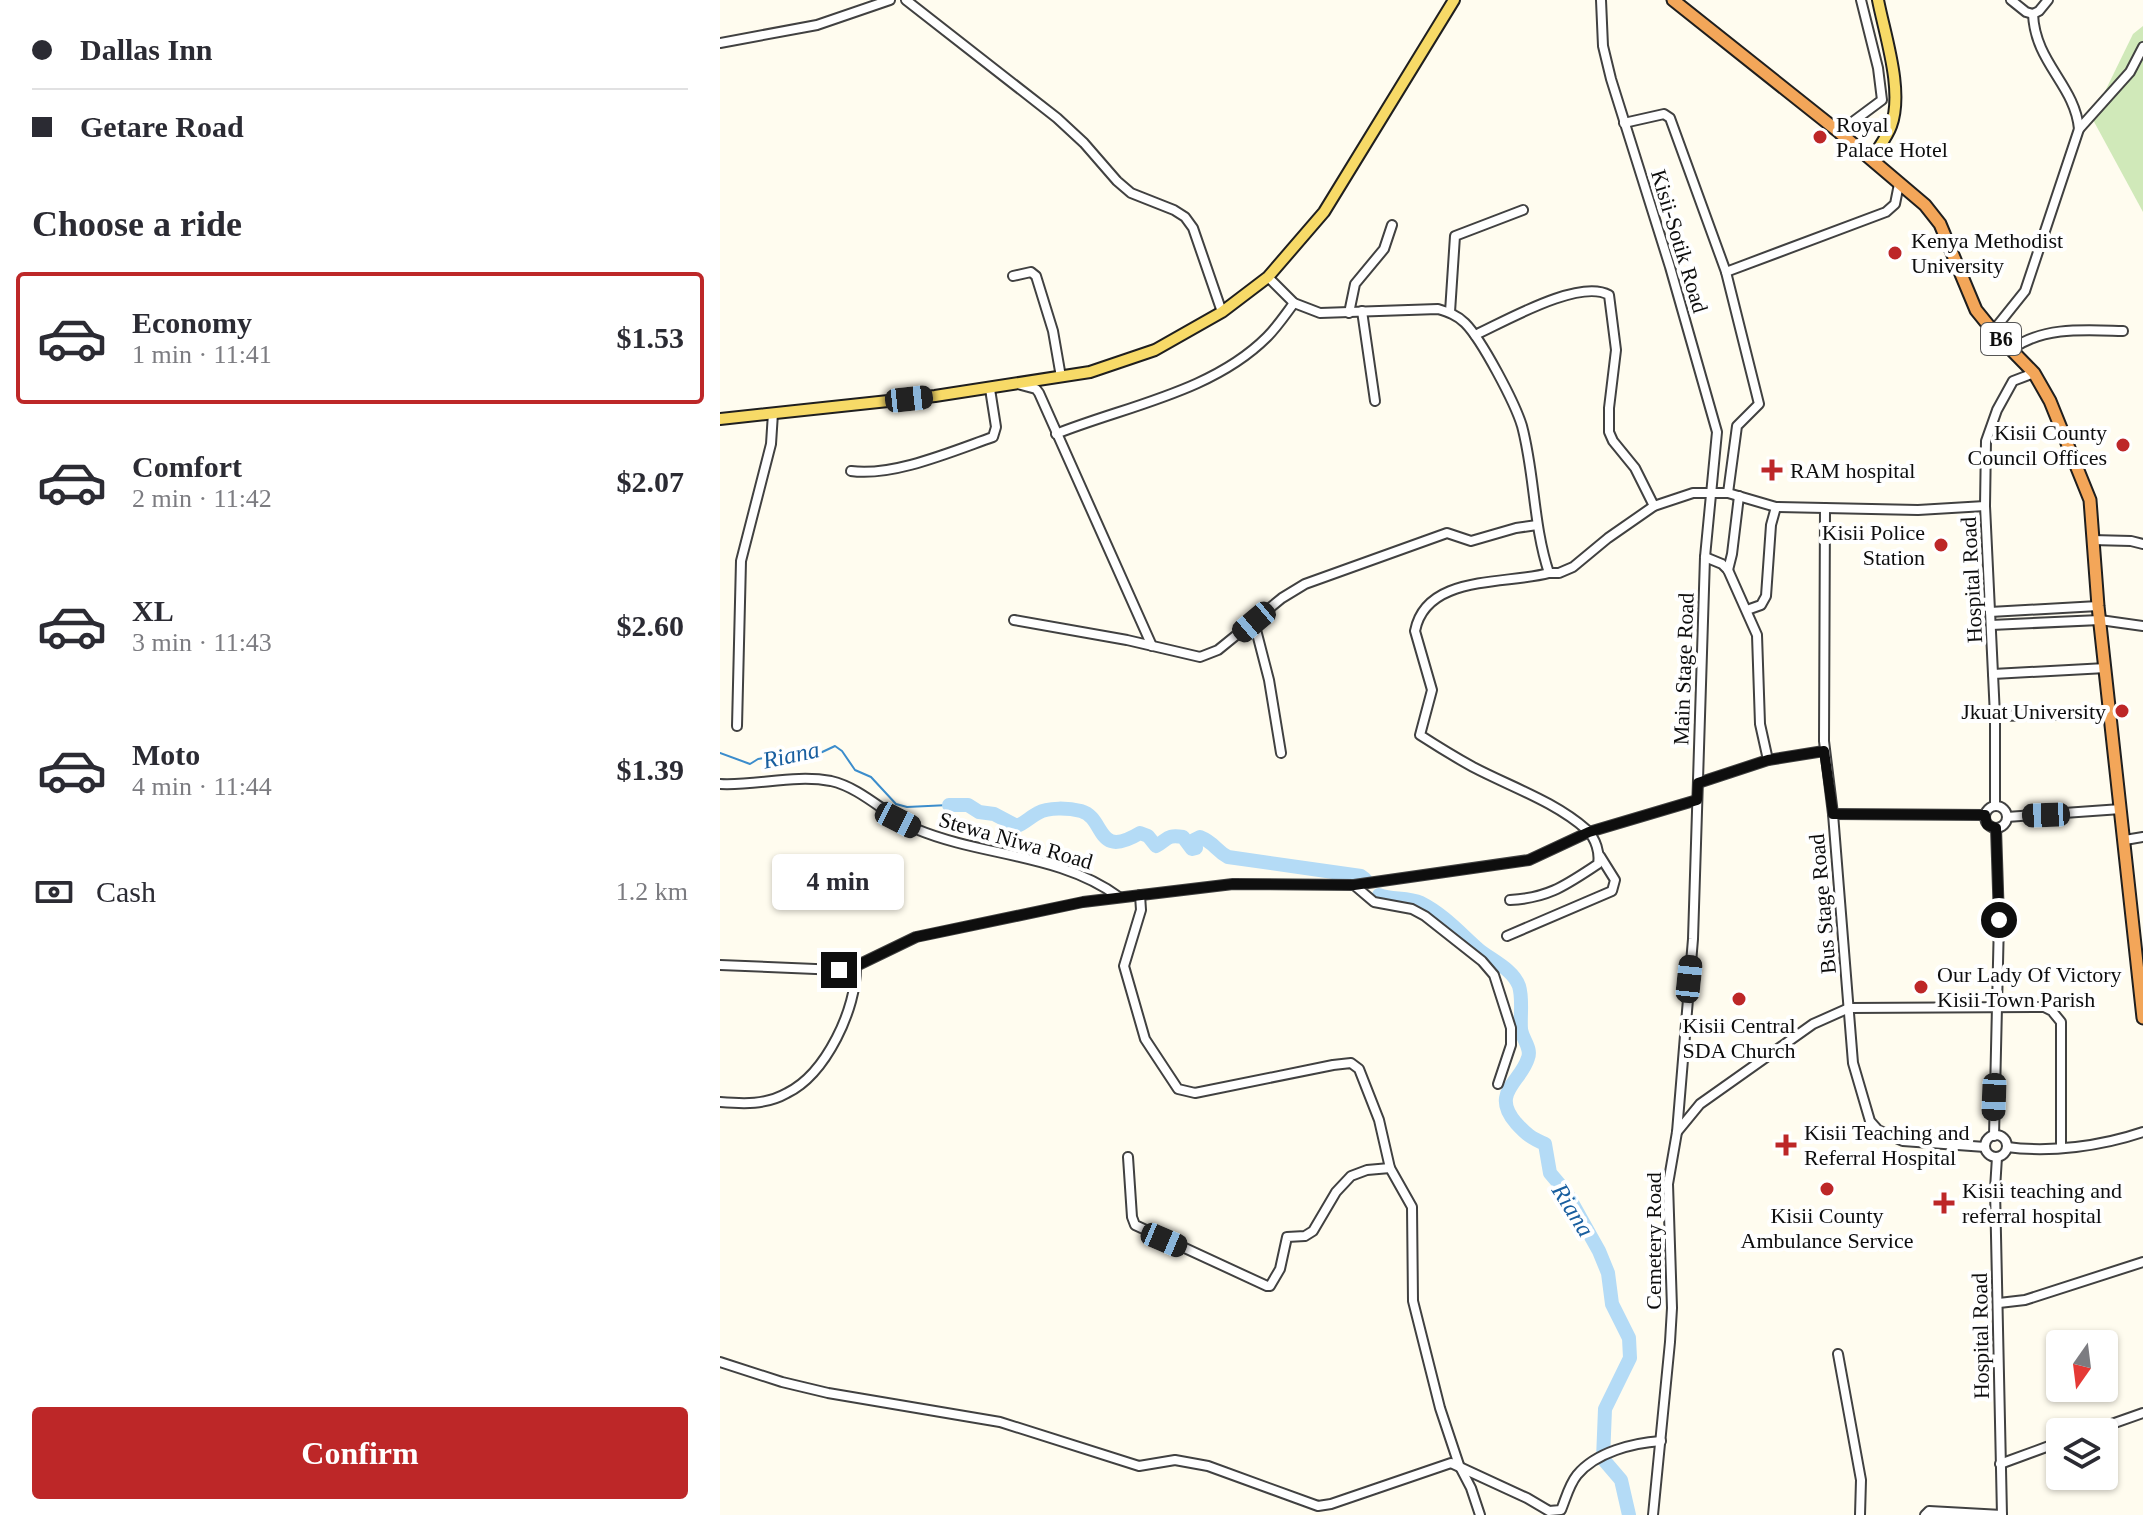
<!DOCTYPE html>
<meta charset="utf-8">
<style>
body{margin:0;font-family:Georgia,serif;background:#f7f7f7;color:#2b2b33;height:100vh;display:flex;flex-direction:column;font-size:30px;white-space:nowrap}
*{box-sizing:border-box;margin:0}
p{font-size:26px;color:#7c7c81}
.icon{flex:none;width:44px;height:44px;fill:none;stroke:currentColor;stroke-width:2;stroke-linecap:round;stroke-linejoin:round}
.map{position:relative;flex:1;overflow:hidden}
.details{display:flex;flex-direction:column;background:#fff;width:720px}
.details>*{flex:none}
.top-card{display:grid;align-content:center;height:176px;padding:0 32px;background:#fff}
.needle{width:52px;rotate:194deg}
.buttons{position:absolute;left:1326px;top:1330px;display:grid;gap:16px}
.buttons a{display:grid;place-items:center;width:72px;height:72px;border-radius:8px;background:#fff;box-shadow:0 2px 6px #0004;font-size:40px}
.end{position:absolute;width:36px;height:36px;margin:-18px;border:10px solid #0e0e0e;background:#fff;box-shadow:0 0 0 4px #fff}
.from{border-radius:50%}
.bubble{position:absolute;height:56px;border-radius:8px;background:#fff;box-shadow:0 2px 6px #0004;font-size:26px;font-weight:700;line-height:56px;text-align:center}
.car{position:absolute;width:24px;height:48px;margin:-24px -12px;border-radius:10px;box-shadow:0 0 6px 2px #0007;background:linear-gradient(#222 24%,#8ab4d8 0 40%,#222 0 76%,#8ab4d8 0 86%,#222 0)}
.top-card b{display:flex;align-items:center;gap:28px;height:76px;font-size:30px}
.top-card b+b{border-top:2px solid #e1e1e2}
.top-card i{width:20px;height:20px;background:#2b2b33}
ul{padding:0;list-style:none}
li{display:flex;align-items:center;gap:24px;height:132px;margin:0 16px 12px;padding:0 16px;border:4px solid transparent;border-radius:8px}
li div{flex:1}
li b{display:block;font-size:30px}
li em{font-style:normal;font-weight:700}
li.on{border-color:#bd2728}
li>.icon{width:72px;height:72px;stroke-width:1.5}
h2{padding:0 32px;font-size:36px;line-height:96px}
.pay{display:flex;align-items:center;gap:20px;height:88px;padding:0 32px;font-size:30px}
.pay p{margin-inline-start:auto}
.cta{display:flex;gap:16px;margin-top:auto;padding:16px 32px}
.cta a{flex:1;height:92px;border-radius:8px;background:#bd2728;color:#fff;font-size:32px;font-weight:700;line-height:92px;text-align:center}
main{display:flex;flex:1;min-height:0}
.map>svg:first-child{display:block}
.green{fill:#d0e9b9}
.lines{fill:none;stroke-linecap:round;stroke-linejoin:round}
.stream{stroke:#3c8dcc;stroke-width:2}
.river{stroke:#b4dbf6;stroke-width:14}
.minor-casing{stroke:#414141;stroke-width:12}
.major-casing{stroke:#1f1f1f;stroke-width:14}
.highway-casing{stroke:#1f1f1f;stroke-width:15}
.minor{stroke:#fff;stroke-width:8}
.major{stroke:#f7da67;stroke-width:10}
.highway{stroke:#f3a659;stroke-width:11}
.route{stroke:#0e0e0e;stroke-width:10}
.poi-dot{fill:#bd2728;stroke:#fff;stroke-width:3}
.labels{text-anchor:middle;stroke-width:8;stroke-linejoin:round;paint-order:stroke}
.shield{fill:#fff;stroke:#565656;stroke-width:2}
.shield-label{font-size:20px;font-weight:bold;fill:#0e0e0e}
.poi-label{font-size:22px;fill:#0e0e0e;stroke:#fff;text-anchor:start}
.street-label{font-size:22px;fill:#0e0e0e;stroke:#fff}
.water-label{font-size:24px;font-style:italic;fill:#185e9f;stroke:#fff}
</style>
<main>
<section class="details">
<div class="top-card">
<b><i class="from"></i>Dallas Inn</b>
<b><i></i>Getare Road</b>
</div>
<h2>Choose a ride</h2>
<ul>
<li class="on"><svg class="icon" aria-label="car" viewBox="0 0 24 24"><path d="M5 17H2v-5l4-1 3-4h7l3 4 3 1v5h-3M9 17h6M6 11h13"/><circle cx="7" cy="17" r="2"/><circle cx="17" cy="17" r="2"/></svg><div><b>Economy</b><p>1 min · 11:41</p></div><em>$1.53</em></li>
<li><svg class="icon" aria-label="car" viewBox="0 0 24 24"><path d="M5 17H2v-5l4-1 3-4h7l3 4 3 1v5h-3M9 17h6M6 11h13"/><circle cx="7" cy="17" r="2"/><circle cx="17" cy="17" r="2"/></svg><div><b>Comfort</b><p>2 min · 11:42</p></div><em>$2.07</em></li>
<li><svg class="icon" aria-label="car" viewBox="0 0 24 24"><path d="M5 17H2v-5l4-1 3-4h7l3 4 3 1v5h-3M9 17h6M6 11h13"/><circle cx="7" cy="17" r="2"/><circle cx="17" cy="17" r="2"/></svg><div><b>XL</b><p>3 min · 11:43</p></div><em>$2.60</em></li>
<li><svg class="icon" aria-label="car" viewBox="0 0 24 24"><path d="M5 17H2v-5l4-1 3-4h7l3 4 3 1v5h-3M9 17h6M6 11h13"/><circle cx="7" cy="17" r="2"/><circle cx="17" cy="17" r="2"/></svg><div><b>Moto</b><p>4 min · 11:44</p></div><em>$1.39</em></li>
</ul>
<div class="pay"><svg class="icon" aria-label="cash" viewBox="0 0 24 24"><path d="M3 7h18v10H3z"/><circle cx="12" cy="12" r="2"/></svg>Cash<p>1.2 km</p></div>
<div class="cta"><a>Confirm</a></div>
</section>
<div class="map">
<svg width="1423" height="1515" viewBox="0 0 1423 1515">
<rect width="100%" height="100%" fill="#fffcef"/>
<path class="green" d="M1423,26V212L1372,118L1413,34Z"/>
<g class="lines">
<path class="stream" d="M0,753L30,764L38,759L78,752L98,754L115,746L122,751L135,770L151,777L176,804L187,807L229,805"/>
<g class="river">
<path d="M229,805H248L259,812L274,814L297,826C305,823 310,817 318,813C328,807 349,808 361,811C386,818 375,860 420,833L428,836L436,846C448,840 446,834 463,837L472,849L476,848L474,840L480,837C495,843 495,850 508,857L641,876L645,879"/>
<path d="M659,895C672,900 687,897 701,903C723,914 740,933 758,949C771,960 793,969 799,986C803,999 800,1015 801,1029C802,1039 812,1048 808,1058C801,1082 770,1093 796,1123C806,1134 811,1138 825,1144L830,1173L846,1192L879,1251L888,1273L892,1304L909,1338L910,1358L885,1409L883,1459L901,1480L909,1515"/>
</g>
<g class="minor-casing">
<g id="minor">
<path d="M186,0L337,118L364,143L397,181L411,193L454,210L465,217L473,228L502,312"/>
<path d="M881,0L883,46L891,79L950,267L997,432L985,557L973,939L957,1132L948,1184L952,1308L950,1342L933,1515"/>
<path d="M1291,0L1306,12L1313,14"/>
<path d="M1313,14L1319,11L1328,0"/>
<path d="M0,43L97,25L170,0"/>
<path d="M904,123L944,114L950,118L1006,272L1039,404L1017,426L1008,493"/>
<path d="M1359,129L1410,72L1423,47"/>
<path d="M1119,132L1162,100L1158,68L1141,0"/>
<path d="M1006,272L1166,212L1175,204L1179,184"/>
<path d="M293,276L311,272L316,276L333,331L341,377"/>
<path d="M548,277L574,303L600,313L718,309C728,312 737,315 745,323C762,340 795,403 802,426C815,475 813,525 829,573H839L853,567L888,538L934,506L973,493H1008L1056,507L1198,510L1265,506"/>
<path d="M642,311L655,401"/>
<path d="M730,312L735,236L803,210"/>
<path d="M629,313L635,284L664,249L672,225"/>
<path d="M1273,331L1305,291L1359,129C1355,85 1315,63 1313,14"/>
<path d="M755,335C784,322 859,278 889,295L896,350L889,408V432L893,441L915,468L934,506"/>
<path d="M1292,349C1324,326 1366,330 1403,331"/>
<path d="M301,385L316,389L319,393L432,646"/>
<path d="M336,434C406,406 492,392 547,337C557,327 565,315 574,303"/>
<path d="M131,471C173,477 233,451 273,437L276,427L270,389"/>
<path d="M1105,508L1104,741L1113,814L1133,1063L1150,1121L1158,1130L1183,1141L1265,1147"/>
<path d="M1372,540L1411,541L1423,544"/>
<path d="M985,557L1002,564L1008,570L1037,635L1040,724L1048,760"/>
<path d="M1008,570L1012,554L1019,496"/>
<path d="M1027,610L1041,605L1046,596L1051,525L1056,507"/>
<path d="M1270,612L1378,606"/>
<path d="M294,620L407,640L480,657L498,650L562,598L585,584L727,533L751,541L796,528L817,525"/>
<path d="M534,622L549,680L561,753"/>
<path d="M1271,625L1380,620L1423,626"/>
<path d="M1273,674L1386,668"/>
<path d="M1275,716L1391,714"/>
<path d="M17,726L21,561L51,444L53,413"/>
<path d="M978,783L1048,760L1104,751"/>
<path d="M0,784C37,786 74,774 111,781C142,788 167,816 196,829C263,857 339,853 399,897"/>
<circle cx="1276" cy="817" r="11"/>
<path d="M1275,806V716L1265,506L1266,441L1277,410L1293,381L1314,373"/>
<path d="M1113,814L1265,815"/>
<path d="M1287,817L1401,809"/>
<path d="M1405,840L1423,837"/>
<path d="M634,885L654,902L692,909L705,916L762,961L774,975L791,1028V1045L778,1084"/>
<path d="M420,895L421,910L404,966L425,1039L458,1089L475,1093L613,1065L631,1063L639,1069L659,1120L670,1168L692,1207L693,1301L720,1408L739,1465L751,1488L760,1515"/>
<path d="M790,900C829,898 846,885 878,864C880,853 876,839 867,830C834,801 791,787 753,767C735,757 717,746 700,735L712,690L695,631C706,574 785,585 829,573"/>
<path d="M787,936L892,891L895,880L880,856"/>
<path d="M0,965L119,970L136,966L196,937L363,902L513,884L634,885L809,860L869,832L977,800"/>
<path d="M0,1102C24,1104 46,1105 67,1093C106,1074 137,1008 136,966"/>
<path d="M957,1132L980,1104L1093,1024L1129,1008L1324,1007L1332,1011L1341,1022V1147"/>
<circle cx="1276" cy="1146" r="11"/>
<path d="M1274,1136L1279,920L1276,828"/>
<path d="M1287,1147C1330,1153 1382,1146 1423,1132"/>
<path d="M408,1157L412,1217L415,1225L547,1286H550L560,1269L567,1237L585,1236L593,1231L616,1192L631,1176L647,1170L670,1168"/>
<path d="M1277,1157L1275,1189L1282,1515"/>
<path d="M1279,1303L1305,1300L1423,1262"/>
<path d="M1118,1354L1141,1480L1140,1515"/>
<path d="M0,1362L62,1382L108,1393L280,1422L419,1466L455,1460L488,1466L598,1506L611,1504L731,1463L807,1498L829,1511L841,1510C846,1498 849,1485 857,1475C876,1452 913,1443 941,1441"/>
<path d="M1369,1432L1423,1413"/>
<path d="M1280,1464L1340,1442"/>
<path d="M1205,1515L1209,1511L1282,1515"/>
</g>
</g>
<g class="major-casing">
<g id="major">
<path d="M1152,159C1158,148 1167,137 1171,126C1184,91 1165,36 1158,0"/>
<path d="M0,419L215,396L370,372L435,350L502,312L548,277L604,212L734,0"/>
</g>
</g>
<g class="highway-casing">
<path id="highway" d="M953,0L1119,132L1205,205L1220,224L1256,310L1273,331L1314,373L1330,401L1370,500L1378,606L1423,1018"/>
</g>
<use href="#minor" class="minor"/>
<use href="#major" class="major"/>
<use href="#highway" class="highway"/>
</g>
<g class="lines">
<path class="route" d="M119,970L136,966L196,937L363,902L513,884L634,885L809,860L869,832L977,800L978,783L1048,760L1104,751L1113,814L1265,815L1267,825L1276,828L1279,920"/>
</g>
<g class="poi-dot">
<circle cx="1100" cy="137" r="8"/>
<circle cx="1175" cy="253" r="8"/>
<circle cx="1403" cy="445" r="8"/>
<path d="M1048 458h8v8h8v8h-8v8h-8v-8h-8v-8h8z"/>
<circle cx="1221" cy="545" r="8"/>
<circle cx="1402" cy="711" r="8"/>
<circle cx="1201" cy="987" r="8"/>
<circle cx="1019" cy="999" r="8"/>
<path d="M1062 1133h8v8h8v8h-8v8h-8v-8h-8v-8h8z"/>
<circle cx="1107" cy="1189" r="8"/>
<path d="M1220 1191h8v8h8v8h-8v8h-8v-8h-8v-8h8z"/>
</g>
<g class="labels">
<rect class="shield" x="1261" y="323" width="40" height="32" rx="6"/>
<g class="shield-label">
<text x="1281" y="346">B6</text>
</g>
<g class="poi-label">
<text x="1116" y="132">Royal<tspan x="1116" dy="25">Palace Hotel</tspan></text>
<text x="1191" y="248">Kenya Methodist<tspan x="1191" dy="25">University</tspan></text>
<text x="1387" y="440" text-anchor="end">Kisii County<tspan x="1387" dy="25">Council Offices</tspan></text>
<text x="1070" y="478">RAM hospital</text>
<text x="1205" y="540" text-anchor="end">Kisii Police<tspan x="1205" dy="25">Station</tspan></text>
<text x="1386" y="719" text-anchor="end">Jkuat University</text>
<text x="1217" y="982">Our Lady Of Victory<tspan x="1217" dy="25">Kisii Town Parish</tspan></text>
<text x="1019" y="1033" text-anchor="middle">Kisii Central<tspan x="1019" dy="25">SDA Church</tspan></text>
<text x="1084" y="1140">Kisii Teaching and<tspan x="1084" dy="25">Referral Hospital</tspan></text>
<text x="1242" y="1198">Kisii teaching and<tspan x="1242" dy="25">referral hospital</tspan></text>
<text x="1107" y="1223" text-anchor="middle">Kisii County<tspan x="1107" dy="25">Ambulance Service</tspan></text>
</g>
<g class="street-label">
<text transform="translate(960 241) rotate(73)" y="8">Kisii-Sotik Road</text>
<text transform="translate(1251 580) rotate(-93)" y="8">Hospital Road</text>
<text transform="translate(963 669) rotate(-88)" y="8">Main Stage Road</text>
<text transform="translate(296 840) rotate(16)" y="8">Stewa Niwa Road</text>
<text transform="translate(1102 904) rotate(-95)" y="8">Bus Stage Road</text>
<text transform="translate(933 1241) rotate(-90)" y="8">Cemetery Road</text>
<text transform="translate(1260 1336) rotate(-91)" y="8">Hospital Road</text>
</g>
<g class="water-label">
<text transform="translate(71 755) rotate(-12)" y="8">Riana</text>
<text transform="translate(853 1210) rotate(58)" y="8">Riana</text>
</g>
</g>
</svg>
<div class="buttons">
<a><svg class="needle" viewBox="-14 -14 28 28"><path d="M0-13l5 13h-10z" fill="#e53935"/><path d="M0 13l5-13h-10z" fill="#7c7c81"/></svg></a>
<a><svg class="icon" aria-label="layers" viewBox="0 0 24 24"><path d="M12 4l9 5-9 5-9-5zM3 14l9 5 9-5"/></svg></a>
</div>
<i class="end from" style="left:1279px;top:920px"></i>
<i class="end" style="left:119px;top:970px"></i>
<div class="bubble" style="left:52px;top:854px;width:132px">4 min</div>
<i class="car" style="left:189px;top:399px;rotate:84deg"></i>
<i class="car" style="left:534px;top:622px;rotate:230deg"></i>
<i class="car" style="left:1326px;top:815px;rotate:268deg"></i>
<i class="car" style="left:178px;top:820px;rotate:117deg"></i>
<i class="car" style="left:969px;top:979px;rotate:6deg"></i>
<i class="car" style="left:1274px;top:1097px;rotate:182deg"></i>
<i class="car" style="left:444px;top:1240px;rotate:113deg"></i>
</div>
</main>
